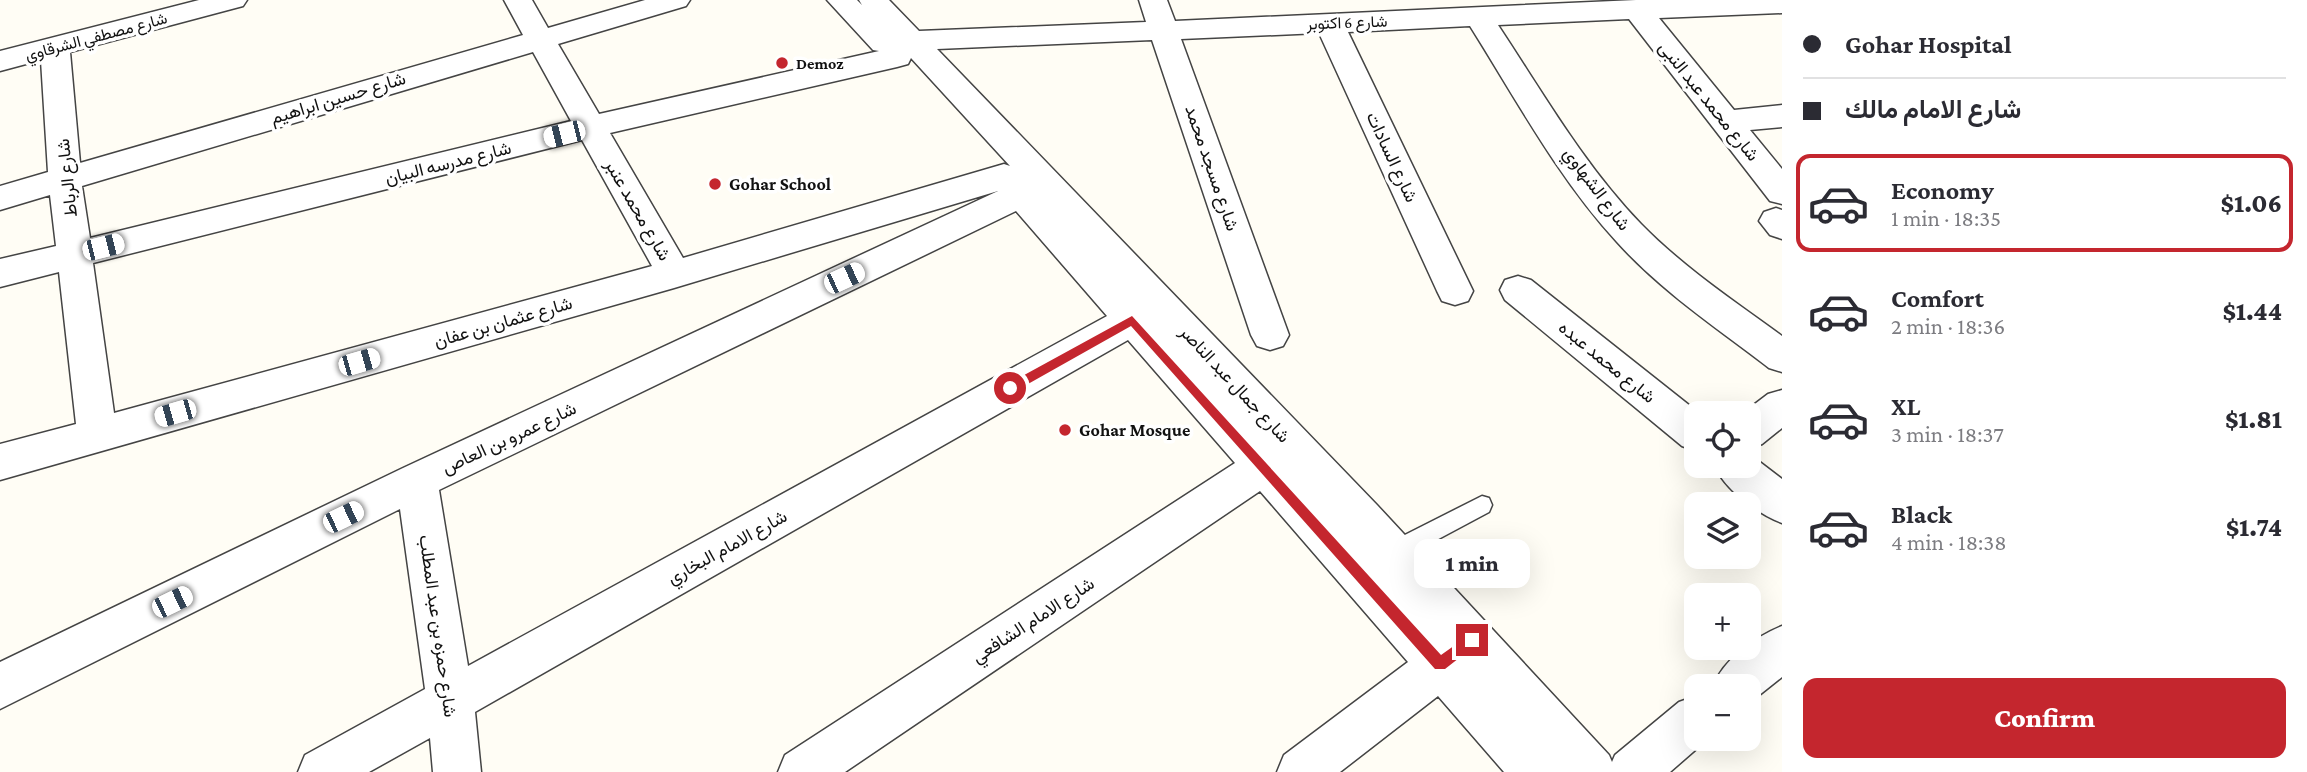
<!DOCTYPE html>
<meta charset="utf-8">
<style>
body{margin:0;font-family:"Crimson Pro",Vazirmatn,serif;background:#f7f7f7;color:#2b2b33;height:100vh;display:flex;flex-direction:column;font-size:26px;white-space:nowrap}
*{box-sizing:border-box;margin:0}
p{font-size:23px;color:#7c7c81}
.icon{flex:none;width:38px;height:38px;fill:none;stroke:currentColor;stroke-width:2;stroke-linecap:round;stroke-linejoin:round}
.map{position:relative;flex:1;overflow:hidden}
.drawer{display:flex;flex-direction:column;background:#fff;width:525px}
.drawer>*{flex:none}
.hud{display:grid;align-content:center;height:154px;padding:0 21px;background:#fff}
.fabs{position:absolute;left:1684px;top:401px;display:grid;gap:14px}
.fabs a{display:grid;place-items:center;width:77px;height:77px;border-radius:14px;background:#fff;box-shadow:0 7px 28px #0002;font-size:35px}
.end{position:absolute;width:32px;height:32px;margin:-16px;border:9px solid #c4262e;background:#fff;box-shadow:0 0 0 4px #fff}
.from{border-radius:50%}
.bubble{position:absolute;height:49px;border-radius:14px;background:#fff;box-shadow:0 7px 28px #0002;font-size:23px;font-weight:800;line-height:49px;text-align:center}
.car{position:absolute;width:21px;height:42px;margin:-21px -10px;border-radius:9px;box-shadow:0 0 5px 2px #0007;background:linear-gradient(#fff 24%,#345 0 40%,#fff 0 76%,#345 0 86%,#fff 0)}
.hud b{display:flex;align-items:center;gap:24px;height:66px;font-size:26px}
.hud b+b{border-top:2px solid #e1e1e2}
.hud i{width:18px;height:18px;background:#2b2b33}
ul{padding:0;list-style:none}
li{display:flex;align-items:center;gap:21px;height:98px;margin:0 14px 10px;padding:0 7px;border:4px solid transparent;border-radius:14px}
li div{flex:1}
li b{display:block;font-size:26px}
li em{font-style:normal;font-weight:800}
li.active{border-color:#c4262e}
li>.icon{width:63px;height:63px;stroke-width:1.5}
.primary-button{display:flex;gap:14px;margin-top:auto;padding:14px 21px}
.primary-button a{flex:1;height:80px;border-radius:14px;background:#c4262e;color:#fff;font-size:28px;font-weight:800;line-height:80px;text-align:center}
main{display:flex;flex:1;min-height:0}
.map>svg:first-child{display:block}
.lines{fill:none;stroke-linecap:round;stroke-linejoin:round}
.lane-casing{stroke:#444;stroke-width:3}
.street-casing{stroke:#444;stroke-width:3}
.lane{fill:#fff;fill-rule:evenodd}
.street{fill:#fff;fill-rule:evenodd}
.route{fill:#c4262e}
.poi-dot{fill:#c4262e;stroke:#fff;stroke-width:2.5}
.labels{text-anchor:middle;stroke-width:7;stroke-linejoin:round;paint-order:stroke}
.far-street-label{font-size:16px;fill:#111;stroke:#fff}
.far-poi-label{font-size:16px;font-weight:bold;fill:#111;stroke:#fff;text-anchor:start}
.street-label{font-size:18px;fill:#111;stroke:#fff}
.poi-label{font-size:18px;font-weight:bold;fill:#111;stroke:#fff;text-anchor:start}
</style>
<main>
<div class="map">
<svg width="1782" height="772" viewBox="0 0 1782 772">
<rect width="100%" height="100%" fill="#fffdf5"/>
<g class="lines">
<g class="lane-casing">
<path id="lane" d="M1482,496L1489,498L1492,505L1489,512L1401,559L1393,562L1385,559L1382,552L1385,545Z"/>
</g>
<g class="street-casing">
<g id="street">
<path d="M199,0H247L243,6L70,52L80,163L523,35L504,0H532L548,28L645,0H690L686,6L558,44L599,114L879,51L873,50L827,0H857L862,5L859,0H889L919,31L1146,22L1139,0H1167L1175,21L1636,0H1782V13L1659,18L1734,110L1782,105V127L1750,130L1782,169V204L1770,201L1629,19L1498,25C1543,93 1584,165 1641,224C1683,267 1734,301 1782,336V372L1769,368C1717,328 1661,291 1617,242C1558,178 1516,99 1470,26L1348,32L1473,291L1468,301L1455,305L1442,301L1437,291L1319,33L1181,39L1289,335L1283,346L1270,350L1257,346L1251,335L1152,40L937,49L1377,505L1609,755L1612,762L1615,755L1679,702L1696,696V738H1709L1670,772H1504L1438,696L1340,772H1277L1284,755L1408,662L1260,491L845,772H778L785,755L1235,463L1128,340L475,712L481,772H433L430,738L369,772H298L305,755L425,689L400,509L0,709V662L403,468L998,191L674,288L0,480V444L76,424L59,272L0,287V259L56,246L50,195L0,210V186L48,172L41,60L0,71V51ZM533,52L571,121L90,238L82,186ZM911,58L1010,166L1004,164L683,258L610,133L897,67L908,64ZM582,140L652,266L114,413L93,263ZM1016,211L1107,316L468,666L439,490Z"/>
<path d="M1776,208L1782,210V239L1770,235L1759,221L1764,212Z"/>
<path d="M1518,276L1531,280L1699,413H1696V451L1682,446L1505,300L1500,290L1505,280Z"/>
<path d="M1782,390V428L1762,444L1748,449V413H1743L1768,394Z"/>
<path d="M1748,453L1782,479V523C1758,514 1724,489 1715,466H1748Z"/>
<path d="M1782,626V677L1748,704V686H1713C1724,659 1755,637 1782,626Z"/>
</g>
</g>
<use href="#lane" class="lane"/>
<use href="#street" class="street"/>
</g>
<path class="route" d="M1132,316L1441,655L1472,633L1479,640L1477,644L1445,669H1435L1131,326L1014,392H1006V385Z"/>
<g class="poi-dot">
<circle cx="782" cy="63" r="7"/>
<circle cx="715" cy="184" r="7"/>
<circle cx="1065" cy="430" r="7"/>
</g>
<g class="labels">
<g class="far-street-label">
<text transform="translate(1347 22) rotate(-2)" y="6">شارع 6 اكتوبر</text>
<text transform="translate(96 36) rotate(-15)" y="6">شارع مصطفي الشرقاوي</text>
</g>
<g class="far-poi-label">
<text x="796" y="69">Demoz</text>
</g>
<g class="street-label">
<text transform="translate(338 98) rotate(-17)" y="6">شارع حسين ابراهيم</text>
<text transform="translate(1709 101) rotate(51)" y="6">شارع محمد عبد النبى</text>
<text transform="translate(1392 157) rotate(65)" y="6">شارع السادات</text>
<text transform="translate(448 163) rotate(-14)" y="6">شارع مدرسه البيان</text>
<text transform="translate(1212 168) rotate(71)" y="6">شارع مسجد محمد</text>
<text transform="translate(67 178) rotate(-96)" y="6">شارع الرباط</text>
<text transform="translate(1597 189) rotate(53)" y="6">شارع الشهاوي</text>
<text transform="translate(638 210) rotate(60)" y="6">شارع محمد عنبر</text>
<text transform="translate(503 322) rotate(-16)" y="6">شارع عثمان بن عفان</text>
<text transform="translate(1607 362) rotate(39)" y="6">شارع محمد عبده</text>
<text transform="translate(1235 384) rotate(47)" y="6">شارع جمال عبد الناصر</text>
<text transform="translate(509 438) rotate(-25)" y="6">شارع عمرو بن العاص</text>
<text transform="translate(727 547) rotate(-29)" y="6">شارع الامام البخاري</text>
<text transform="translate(1033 620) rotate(-33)" y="6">شارع الامام الشافعي</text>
<text transform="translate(438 626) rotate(82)" y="6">شارع حمزه بن عبد المطلب</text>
</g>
<g class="poi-label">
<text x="729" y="190">Gohar School</text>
<text x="1079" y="436">Gohar Mosque</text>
</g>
</g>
</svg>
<div class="fabs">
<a><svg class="icon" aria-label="locate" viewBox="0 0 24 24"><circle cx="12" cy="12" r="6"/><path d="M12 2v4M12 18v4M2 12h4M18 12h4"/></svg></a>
<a><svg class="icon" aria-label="layers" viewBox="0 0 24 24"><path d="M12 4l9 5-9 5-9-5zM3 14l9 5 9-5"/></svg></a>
<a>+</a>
<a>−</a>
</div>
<i class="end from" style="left:1010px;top:388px"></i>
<i class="end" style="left:1472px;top:640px"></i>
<div class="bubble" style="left:1414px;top:539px;width:116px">1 min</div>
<i class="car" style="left:564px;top:134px;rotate:256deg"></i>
<i class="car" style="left:103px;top:247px;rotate:76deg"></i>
<i class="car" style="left:844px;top:278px;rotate:65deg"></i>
<i class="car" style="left:359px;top:362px;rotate:74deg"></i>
<i class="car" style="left:175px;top:413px;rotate:254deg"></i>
<i class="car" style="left:343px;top:517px;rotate:64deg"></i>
<i class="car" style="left:172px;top:602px;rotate:64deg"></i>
</div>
<section class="drawer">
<div class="hud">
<b><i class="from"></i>Gohar Hospital</b>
<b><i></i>شارع الامام مالك</b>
</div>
<ul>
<li class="active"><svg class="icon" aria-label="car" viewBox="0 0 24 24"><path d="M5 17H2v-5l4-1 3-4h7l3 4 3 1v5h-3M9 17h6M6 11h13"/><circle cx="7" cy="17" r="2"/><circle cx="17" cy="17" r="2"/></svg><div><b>Economy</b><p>1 min · 18:35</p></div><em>$1.06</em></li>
<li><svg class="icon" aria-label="car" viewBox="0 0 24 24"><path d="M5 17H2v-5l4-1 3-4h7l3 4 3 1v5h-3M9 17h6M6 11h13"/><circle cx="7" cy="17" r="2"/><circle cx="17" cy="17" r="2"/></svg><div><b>Comfort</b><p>2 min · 18:36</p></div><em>$1.44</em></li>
<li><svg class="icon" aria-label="car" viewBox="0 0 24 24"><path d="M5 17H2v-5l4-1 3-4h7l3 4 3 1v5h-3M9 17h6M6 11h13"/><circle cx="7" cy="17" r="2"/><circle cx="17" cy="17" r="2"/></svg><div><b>XL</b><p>3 min · 18:37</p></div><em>$1.81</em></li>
<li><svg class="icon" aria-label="car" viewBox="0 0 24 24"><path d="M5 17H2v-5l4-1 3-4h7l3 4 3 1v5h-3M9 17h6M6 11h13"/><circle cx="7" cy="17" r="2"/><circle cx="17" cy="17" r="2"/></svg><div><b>Black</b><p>4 min · 18:38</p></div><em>$1.74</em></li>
</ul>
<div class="primary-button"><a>Confirm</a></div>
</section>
</main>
